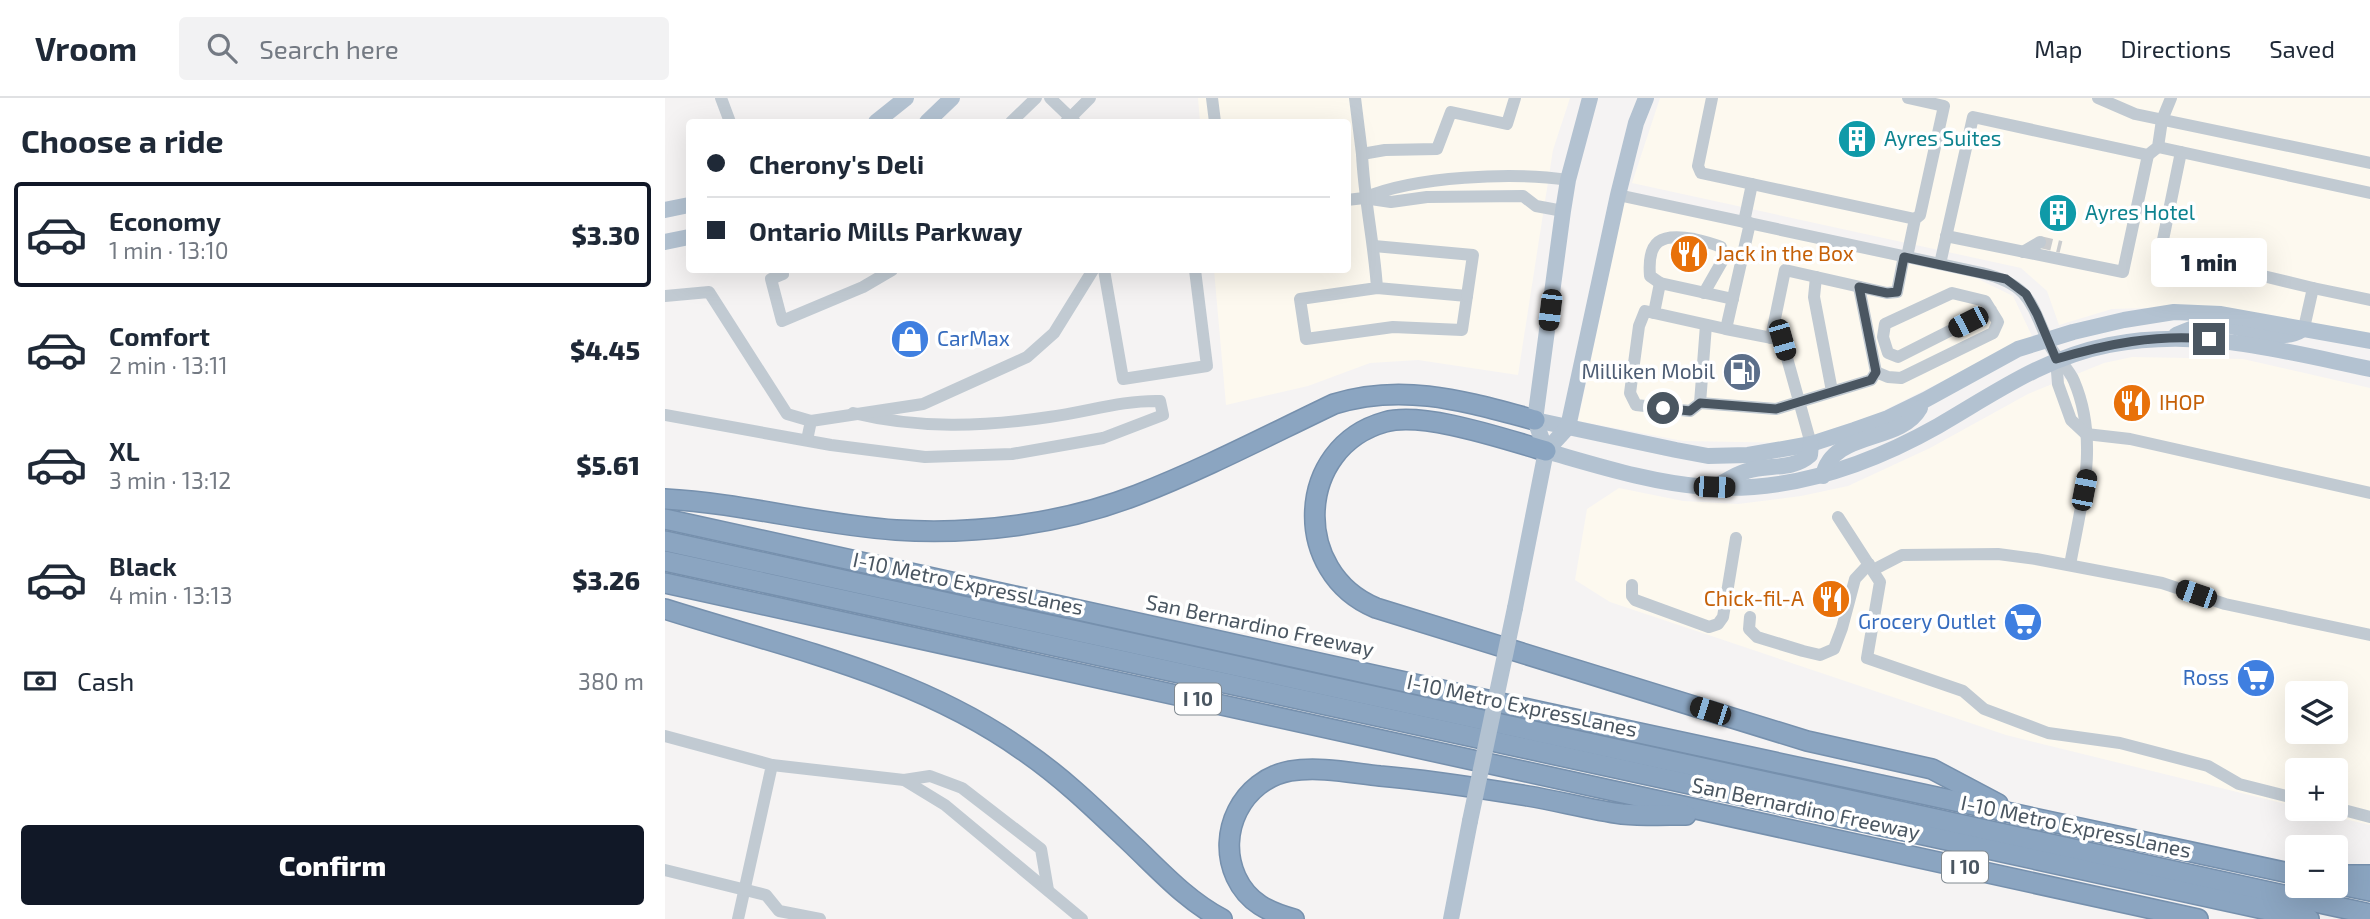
<!DOCTYPE html>
<meta charset="utf-8">
<style>
body{margin:0;font-family:"Exo 2",sans-serif;background:#f2f2f3;color:#1f2937;height:100vh;display:flex;flex-direction:column;font-size:26px;white-space:nowrap}
*{box-sizing:border-box;margin:0}
p{font-size:23px;color:#747a83}
.icon{flex:none;width:38px;height:38px;fill:none;stroke:currentColor;stroke-width:2;stroke-linecap:round;stroke-linejoin:round}
.map{position:relative;flex:1;overflow:hidden}
.details{display:flex;flex-direction:column;background:#fff;width:665px}
.details>*{flex:none}
.hud{position:absolute;left:21px;top:21px;width:665px;height:154px;border-radius:7px;box-shadow:0 7px 28px #0002;display:grid;align-content:center;height:154px;padding:0 21px;background:#fff}
.buttons{position:absolute;left:1620px;top:583px;display:grid;gap:14px}
.buttons a{display:grid;place-items:center;width:63px;height:63px;border-radius:7px;background:#fff;box-shadow:0 7px 28px #0002;font-size:35px}
.end{position:absolute;width:32px;height:32px;margin:-16px;border:9px solid #4a5661;background:#fff;box-shadow:0 0 0 4px #fff}
.from{border-radius:50%}
.bubble{position:absolute;height:49px;border-radius:7px;background:#fff;box-shadow:0 7px 28px #0002;font-size:23px;font-weight:800;line-height:49px;text-align:center}
.car{position:absolute;width:21px;height:42px;margin:-21px -10px;border-radius:9px;box-shadow:0 0 5px 2px #0007;background:linear-gradient(#222 24%,#8ab4d8 0 40%,#222 0 76%,#8ab4d8 0 86%,#222 0)}
.hud b{display:flex;align-items:center;gap:24px;height:66px;font-size:26px}
.hud b+b{border-top:2px solid #e0e1e3}
.hud i{width:18px;height:18px;background:#1f2937}
ul{padding:0;list-style:none}
li{display:flex;align-items:center;gap:21px;height:105px;margin:0 14px 10px;padding:0 7px;border:4px solid transparent;border-radius:7px}
li div{flex:1}
li b{display:block;font-size:26px}
li em{font-style:normal;font-weight:800}
li.current{border-color:#111827}
li>.icon{width:63px;height:63px;stroke-width:1.5}
h2{padding:0 21px;font-size:32px;line-height:84px}
.pay{display:flex;align-items:center;gap:18px;height:77px;padding:0 21px;font-size:26px}
.pay p{margin-inline-start:auto}
.cta{display:flex;gap:14px;margin-top:auto;padding:14px 21px}
.cta a{flex:1;height:80px;border-radius:7px;background:#111827;color:#fff;font-size:28px;font-weight:800;line-height:80px;text-align:center}
header{display:flex;align-items:center;gap:42px;box-sizing:border-box;height:98px;padding:0 35px;background:#fff;border-bottom:2px solid #e0e1e3}
header strong{font-size:33px}
nav{display:flex;gap:38px;margin-inline-start:auto;font-size:24px}
.search{width:490px;height:63px;background:#f2f2f3;display:flex;align-items:center;gap:18px;box-sizing:border-box;padding:0 24px;border-radius:7px;color:#747a83;font-size:26px}
main{display:flex;flex:1;min-height:0}
.map>svg:first-child{display:block}
.commercial{fill:#fdf9ef;fill-rule:evenodd}
.lines{fill:none;stroke-linecap:round;stroke-linejoin:round}
.minor-tunnel{stroke:#caccce;stroke-width:12;stroke-dasharray:12 6;stroke-linecap:butt}
.highway-casing{stroke:#7690ad;stroke-width:22}
.minor{stroke:#c1cad2;stroke-width:12}
.major{stroke:#b3c2d1;stroke-width:16}
.highway{stroke:#8ba5c1;stroke-width:19}
.major-bridge{stroke:#b3c2d1;stroke-width:16}
.route{stroke:#4a5661;stroke-width:9}
.labels{text-anchor:middle;stroke-width:7;stroke-linejoin:round;paint-order:stroke}
.shield{fill:#fff;stroke:#808990;stroke-width:2}
.shield-label{font-size:19px;font-weight:bold;fill:#4a5661}
.culture-label{font-size:21px;fill:#0d838f;stroke:#fff;text-anchor:start}
.food-label{font-size:21px;fill:#c56008;stroke:#fff;text-anchor:start}
.shop-label{font-size:21px;fill:#366cbe;stroke:#fff;text-anchor:end}
.service-label{font-size:21px;fill:#4e5e75;stroke:#fff;text-anchor:end}
.street-label{font-size:21px;fill:#4a5661;stroke:#fff}
</style>
<header>
<strong>Vroom</strong>
<div class="search"><svg class="icon" aria-label="search" viewBox="0 0 24 24"><circle cx="10" cy="10" r="6"/><path d="M15 15l6 6"/></svg>Search here</div>
<nav><a>Map</a><a>Directions</a><a>Saved</a></nav>
</header>
<main>
<section class="details">
<h2>Choose a ride</h2>
<ul>
<li class="current"><svg class="icon" aria-label="car" viewBox="0 0 24 24"><path d="M5 17H2v-5l4-1 3-4h7l3 4 3 1v5h-3M9 17h6M6 11h13"/><circle cx="7" cy="17" r="2"/><circle cx="17" cy="17" r="2"/></svg><div><b>Economy</b><p>1 min · 13:10</p></div><em>$3.30</em></li>
<li><svg class="icon" aria-label="car" viewBox="0 0 24 24"><path d="M5 17H2v-5l4-1 3-4h7l3 4 3 1v5h-3M9 17h6M6 11h13"/><circle cx="7" cy="17" r="2"/><circle cx="17" cy="17" r="2"/></svg><div><b>Comfort</b><p>2 min · 13:11</p></div><em>$4.45</em></li>
<li><svg class="icon" aria-label="car" viewBox="0 0 24 24"><path d="M5 17H2v-5l4-1 3-4h7l3 4 3 1v5h-3M9 17h6M6 11h13"/><circle cx="7" cy="17" r="2"/><circle cx="17" cy="17" r="2"/></svg><div><b>XL</b><p>3 min · 13:12</p></div><em>$5.61</em></li>
<li><svg class="icon" aria-label="car" viewBox="0 0 24 24"><path d="M5 17H2v-5l4-1 3-4h7l3 4 3 1v5h-3M9 17h6M6 11h13"/><circle cx="7" cy="17" r="2"/><circle cx="17" cy="17" r="2"/></svg><div><b>Black</b><p>4 min · 13:13</p></div><em>$3.26</em></li>
</ul>
<div class="pay"><svg class="icon" aria-label="cash" viewBox="0 0 24 24"><path d="M3 7h18v10H3z"/><circle cx="12" cy="12" r="2"/></svg>Cash<p>380 m</p></div>
<div class="cta"><a>Confirm</a></div>
</section>
<div class="map">
<svg width="1705" height="821" viewBox="0 0 1705 821">
<rect width="100%" height="100%" fill="#f5f3f3"/>
<g class="commercial">
<path d="M533,0H905L888,52L853,277L753,262L705,265L643,288L561,307L549,172H682V24H535Z"/>
<path d="M995,0H1705V239L1551,208L1447,211L1394,227L1382,193L1356,170L967,85Z"/>
<path d="M959,103L1311,180L1348,198L1367,238L1210,317L1124,345L1018,343L913,323Z"/>
<path d="M1467,259L1578,261L1705,290V727L1638,711L1671,710V672H1633V709L1341,637L945,504L910,482L922,411L954,390L1018,403L1073,406L1136,398L1183,388L1265,350L1363,296L1439,265ZM1633,595H1671V634H1633Z"/>
</g>
<g class="lines">
<path class="minor-tunnel" d="M1375,144L1396,149"/>
<g class="highway-casing">
<g id="highway">
<path d="M881,353C842,342 759,313 720,324C630,349 626,475 711,510L1142,643L1267,671L1333,706"/>
<path d="M0,401C78,405 154,427 231,432C311,437 397,426 472,397C539,371 604,337 669,306C739,284 802,304 870,322"/>
<path d="M0,421L877,614L1633,777"/>
<path d="M0,443L1705,816"/>
<path d="M0,463L1644,821"/>
<path d="M0,485L1533,821"/>
<path d="M0,511C123,550 253,577 359,653C400,681 435,716 471,750C497,775 524,804 557,821"/>
<path d="M1671,777H1705"/>
<path d="M1671,786L1705,793"/>
<path d="M629,821C604,814 583,805 571,779C551,735 577,682 625,673C654,668 687,675 715,678C765,682 814,690 863,698C894,703 925,712 957,716C978,718 1000,717 1021,717"/>
</g>
</g>
<g class="minor">
<path d="M56,0L65,24"/>
<path d="M385,0L410,24"/>
<path d="M547,0L550,24"/>
<path d="M690,0L697,56L720,52L772,51L786,14L842,26L850,0"/>
<path d="M1047,0L1033,68L1036,75L1087,86L1079,124"/>
<path d="M1433,0L1470,16L1705,65"/>
<path d="M346,24L371,0"/>
<path d="M401,24L425,0"/>
<path d="M1493,49L1516,54L1492,171H1544L1594,177L1648,190L1639,230"/>
<path d="M1516,54L1705,95"/>
<path d="M697,56C699,101 709,144 712,190L802,198L797,232L728,229L641,241L635,201L712,190"/>
<path d="M1087,86L1250,121"/>
<path d="M953,97L1317,175C1366,187 1366,206 1385,248C1392,261 1404,271 1409,283C1435,344 1416,406 1405,467"/>
<path d="M682,102L699,100"/>
<path d="M898,113L871,108L858,98L762,99L726,104L699,100C750,78 848,74 903,82"/>
<path d="M1085,125L1061,231L1117,242L1146,346"/>
<path d="M1281,138L1458,174L1483,57"/>
<path d="M709,148L808,157L802,198"/>
<path d="M1358,154L1375,144"/>
<path d="M1242,159L1250,121L1255,117L1279,8L1243,0"/>
<path d="M1275,166L1308,19L1483,57L1493,49L1497,22L1506,0"/>
<path d="M117,172L118,176L106,181L117,223L198,189L227,172"/>
<path d="M439,172L458,281L542,268L530,172"/>
<path d="M1151,179L1149,199L1167,293"/>
<path d="M995,185L985,178C982,142 996,135 1029,141C1038,143 1047,145 1056,149L1059,160L1039,195"/>
<path d="M1648,190L1705,202"/>
<path d="M0,198L44,194L122,316L146,323"/>
<path d="M989,215L980,213L974,228L965,295L971,307L1025,313L1035,305"/>
<path d="M1041,227L1035,305L1111,311L1206,282L1211,274L1194,189"/>
<path d="M1061,231L989,215L995,185L1068,201"/>
<path d="M1106,240L1120,172L1222,195L1232,194L1239,158"/>
<path d="M1391,261L1393,286L1406,322L1421,336L1465,341L1705,395"/>
<path d="M1211,274L1223,279L1236,280L1328,235L1333,224L1320,203L1287,195L1220,226L1218,239L1223,255L1233,259L1326,212"/>
<path d="M0,317L166,347L260,359L347,356L438,340L498,317L495,303C457,302 422,314 384,319C318,329 254,331 188,315"/>
<path d="M142,342L146,323L258,306L362,259L389,235L428,172"/>
<path d="M1173,419L1215,484L1202,560L1298,593L1319,611L1383,635L1455,645L1543,668L1574,686L1633,701"/>
<path d="M1208,472L1237,457L1333,456L1371,461L1497,485L1560,506L1705,537"/>
<path d="M967,487V498L970,502L1044,529L1053,526L1058,519L1071,440"/>
<path d="M1085,519L1084,531L1092,539L1138,553L1155,557L1169,551L1177,530L1190,481L1204,466"/>
<path d="M0,638L107,667L73,821"/>
<path d="M107,667L239,682L280,707L417,821"/>
<path d="M239,682L265,678L297,690L376,751L383,792"/>
<path d="M1671,710L1705,719"/>
<path d="M0,772L101,797L114,813L155,821"/>
</g>
<g class="major">
<path d="M211,24L241,0"/>
<path d="M262,24L287,0"/>
<path d="M0,112L24,107"/>
<path d="M0,144L24,139"/>
<path d="M1511,237C1525,231 1538,225 1553,226C1580,228 1614,247 1638,231"/>
<path d="M870,322L1011,352L1043,358L1083,357L1146,346L1189,332L1223,320L1260,302L1353,251L1408,234L1459,222L1509,214L1556,216L1705,243"/>
<path d="M881,353C934,368 987,385 1041,389C1124,395 1202,368 1273,328C1330,295 1378,260 1444,247C1533,229 1618,253 1705,271"/>
<path d="M881,353L903,329L953,97L971,25L981,0"/>
<path d="M1158,378C1167,332 1235,346 1255,310"/>
<path d="M1052,388C1061,383 1071,376 1082,373C1103,366 1127,373 1145,357L1146,346"/>
<path d="M850,510L881,353L870,322L898,113L903,82L925,0"/>
<path d="M786,821L805,723"/>
</g>
<use href="#highway" class="highway"/>
<path class="major-bridge" d="M805,723L850,510"/>
</g>
<g class="lines">
<path class="route" d="M998,310L1025,313L1035,305L1111,311L1206,282L1211,274L1194,189L1222,195L1232,194L1239,159L1341,181L1361,196L1372,216L1391,261C1442,246 1491,236 1544,241"/>
</g>
<defs>
<g id="building-disc" transform="scale(2.0125)"><circle r="9.5" fill="#0f9aa8" stroke="#fff"/><path d="M-4-6H4V6H1V3H-1V6H-4ZM-2.5-4.3h1.7v1.8h-1.7ZM.8-4.3h1.7v1.8H.8ZM-2.5-1h1.7V.8h-1.7ZM.8-1h1.7V.8H.8Z" fill="#fff"/></g>
<g id="restaurant-disc" transform="scale(2.0125)"><circle r="9.5" fill="#e8710a" stroke="#fff"/><path d="M-5-6h1v4h1v-4h1v4h1v-4h1v5L-1.5 .5V6h-2V.5L-5-1ZM5-6V6H3V1.5H1.5Q1.5-4 5-6Z" fill="#fff"/></g>
<g id="shop-disc" transform="scale(2.0125)"><circle r="9.5" fill="#3f7fe0" stroke="#fff"/><path d="M-5-2.5h2.3a2.7 3.5 0 0 1 5.4 0H5L5.5 6h-11ZM-1.5-2.5h3a1.5 2.3 0 0 0-3 0Z" fill="#fff"/></g>
<g id="fuel-disc" transform="scale(2.0125)"><circle r="9.5" fill="#5c6f8a" stroke="#fff"/><path d="M-5.5-6h7V0h2V4h1.3V-2.5L3-4.5l.8-.8L6-3V5H2.5V1h-1V6h-7ZM-4.2-4.7v3.2H.2V-4.7Z" fill="#fff"/></g>
<g id="supermarket-disc" transform="scale(2.0125)"><circle r="9.5" fill="#3f7fe0" stroke="#fff"/><path d="M-6-5.5h2.5l.6 2H6L4.5 2H-2.5L-4.4-4H-6ZM-1.5 3.2a1.3 1.3 0 1 0 .1 0ZM3 3.2a1.3 1.3 0 1 0 .1 0Z" fill="#fff"/></g>
</defs>
<g fill-rule="evenodd">
<use href="#building-disc" x="1192" y="41"/>
<use href="#building-disc" x="1393" y="115"/>
<use href="#restaurant-disc" x="1024" y="156"/>
<use href="#shop-disc" x="245" y="241"/>
<use href="#fuel-disc" x="1077" y="274"/>
<use href="#restaurant-disc" x="1467" y="305"/>
<use href="#restaurant-disc" x="1166" y="501"/>
<use href="#supermarket-disc" x="1358" y="524"/>
<use href="#supermarket-disc" x="1591" y="580"/>
</g>
<g class="labels">
<g class="shield">
<rect x="510" y="585.5" width="46" height="31" rx="5"/>
<rect x="1277" y="753.5" width="46" height="31" rx="5"/>
</g>
<g class="shield-label">
<text x="533" y="608">I 10</text>
<text x="1300" y="776">I 10</text>
</g>
<g class="culture-label">
<text x="1219" y="48">Ayres Suites</text>
<text x="1420" y="122">Ayres Hotel</text>
</g>
<g class="food-label">
<text x="1051" y="163">Jack in the Box</text>
<text x="1494" y="312">IHOP</text>
<text x="1139" y="508" text-anchor="end">Chick-fil-A</text>
</g>
<g class="shop-label">
<text x="272" y="248" text-anchor="start">CarMax</text>
<text x="1331" y="531">Grocery Outlet</text>
<text x="1564" y="587">Ross</text>
</g>
<g class="service-label">
<text x="1050" y="281">Milliken Mobil</text>
</g>
<g class="street-label">
<text transform="translate(303 486) rotate(12)" y="7">I-10 Metro ExpressLanes</text>
<text transform="translate(595 528) rotate(12)" y="7">San Bernardino Freeway</text>
<text transform="translate(857 608) rotate(12)" y="7">I-10 Metro ExpressLanes</text>
<text transform="translate(1141 711) rotate(12)" y="7">San Bernardino Freeway</text>
<text transform="translate(1411 729) rotate(12)" y="7">I-10 Metro ExpressLanes</text>
</g>
</g>
</svg>
<div class="buttons">
<a><svg class="icon" aria-label="layers" viewBox="0 0 24 24"><path d="M12 4l9 5-9 5-9-5zM3 14l9 5 9-5"/></svg></a>
<a>+</a>
<a>−</a>
</div>
<i class="end from" style="left:998px;top:310px"></i>
<i class="end" style="left:1544px;top:241px"></i>
<div class="bubble" style="left:1486px;top:140px;width:116px">1 min</div>
<i class="car" style="left:885px;top:212px;rotate:187deg"></i>
<i class="car" style="left:1303px;top:224px;rotate:243deg"></i>
<i class="car" style="left:1117px;top:242px;rotate:164deg"></i>
<i class="car" style="left:1049px;top:389px;rotate:92deg"></i>
<i class="car" style="left:1419px;top:392px;rotate:11deg"></i>
<i class="car" style="left:1531px;top:496px;rotate:289deg"></i>
<i class="car" style="left:1045px;top:613px;rotate:288deg"></i>
<div class="hud">
<b><i class="from"></i>Cherony's Deli</b>
<b><i></i>Ontario Mills Parkway</b>
</div>
</div>
</main>
